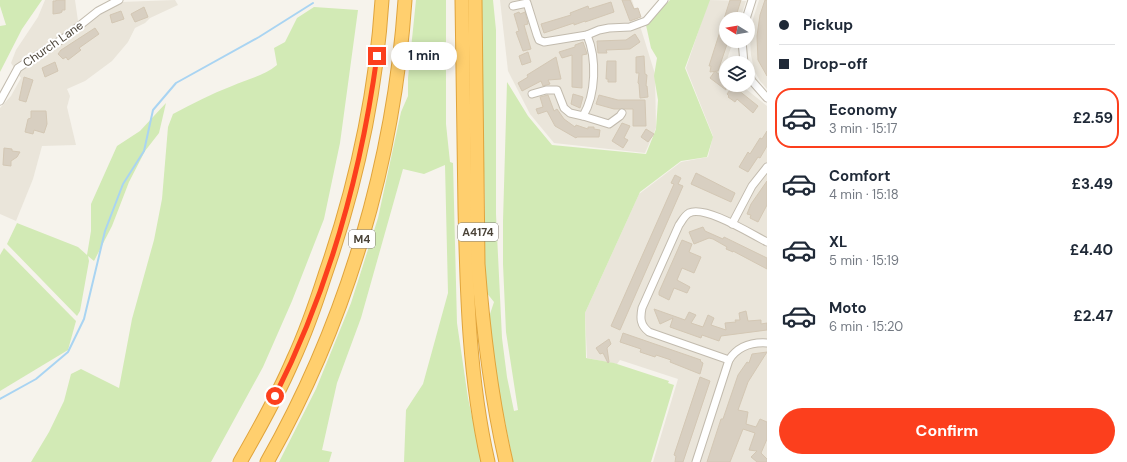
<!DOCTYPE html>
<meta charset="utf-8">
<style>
body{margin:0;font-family:"DM Sans",sans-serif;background:#f2f2f3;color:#1f2937;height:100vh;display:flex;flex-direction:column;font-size:15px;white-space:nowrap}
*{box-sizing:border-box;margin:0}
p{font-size:13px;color:#747a83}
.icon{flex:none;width:22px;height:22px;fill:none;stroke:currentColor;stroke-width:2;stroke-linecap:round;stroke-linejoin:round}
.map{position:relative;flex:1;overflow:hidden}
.panel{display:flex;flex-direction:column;background:#fff;width:360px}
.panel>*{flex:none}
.guide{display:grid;align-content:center;height:88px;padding:0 12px;background:#fff}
.needle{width:26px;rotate:281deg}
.fabs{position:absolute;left:719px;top:12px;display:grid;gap:8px}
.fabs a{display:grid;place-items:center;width:36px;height:36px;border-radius:50%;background:#fff;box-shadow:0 2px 10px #0003;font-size:20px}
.end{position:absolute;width:18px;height:18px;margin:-9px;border:5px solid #fc3f1d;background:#fff;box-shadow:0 0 0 2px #fff}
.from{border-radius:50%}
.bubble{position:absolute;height:28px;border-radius:14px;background:#fff;box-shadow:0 2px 10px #0003;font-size:13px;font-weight:700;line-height:28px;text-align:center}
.guide b{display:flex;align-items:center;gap:14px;height:38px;font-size:15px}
.guide b+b{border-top:1px solid #e0e1e3}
.guide i{width:10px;height:10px;background:#1f2937}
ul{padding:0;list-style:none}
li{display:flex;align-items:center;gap:12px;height:60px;margin:0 8px 6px;padding:0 4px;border:2px solid transparent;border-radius:16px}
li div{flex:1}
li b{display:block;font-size:15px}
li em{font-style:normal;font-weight:700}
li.on{border-color:#fc3f1d}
li>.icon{width:36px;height:36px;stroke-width:1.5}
.action{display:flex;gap:8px;margin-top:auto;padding:8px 12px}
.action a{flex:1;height:46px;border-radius:24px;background:#fc3f1d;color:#fff;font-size:16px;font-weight:700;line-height:46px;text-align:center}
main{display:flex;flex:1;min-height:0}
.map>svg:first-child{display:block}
.residential{fill:#eae5da}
.green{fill:#d2eab5}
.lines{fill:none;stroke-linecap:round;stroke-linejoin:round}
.stream{stroke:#a9d4f2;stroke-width:2}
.building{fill:#d8cfc1;stroke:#d3c7b4}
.street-casing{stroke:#c2bbae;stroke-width:9}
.highway-casing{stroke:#e0a43c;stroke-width:15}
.street{stroke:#fff;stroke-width:7}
.highway{stroke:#ffcf6e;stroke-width:13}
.route{stroke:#fc3f1d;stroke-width:5}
.labels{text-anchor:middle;stroke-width:4;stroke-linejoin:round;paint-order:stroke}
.shield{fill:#fff;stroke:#817c74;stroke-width:1}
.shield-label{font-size:11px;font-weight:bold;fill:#4b4439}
.street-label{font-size:12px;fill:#4b4439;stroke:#fff}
</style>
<main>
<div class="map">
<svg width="767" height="462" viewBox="0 0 767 462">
<rect width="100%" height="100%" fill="#f6f3ec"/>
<g class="residential">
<path d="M45,0H75L79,28L121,2L175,0L178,5L150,18L145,23L135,28L128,42L112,61L85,81L67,89L70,96L67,107L76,145L42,146L33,179L16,221L0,214V108L11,96L21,78L11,63L16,50L38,17Z"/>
<path d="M500,0H632L655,74L656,128L645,153L554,143L530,114L508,71Z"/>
<path d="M709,0L746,1L740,19H726V41H733L724,69L726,72V85H741L767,106V462H653L678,379L620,360L617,364L587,358L585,313L639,194L681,162L708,157L713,136L686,68Z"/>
<path d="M759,0H767V89L760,81L754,70L751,55L750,39L753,19Z"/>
</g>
<g class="green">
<path d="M0,0H42L22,29L0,72V26L6,25L0,6Z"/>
<path d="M416,0H446V124L450,162L453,163L457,323L468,398L482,462H404L406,410L423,384L448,293L445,165L424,174L403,169L361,318L337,383L322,450L332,452L329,462H279L316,389L351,303L378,218L401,112L408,96V78Z"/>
<path d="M480,0H493L496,30V214L502,338L507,377L514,411L518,410L506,332L503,264V221L507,82L528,116L552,145L646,154L656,129L658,100L654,76L657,58L651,48L646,25L670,0H710L685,68L713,137L707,157L681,161L640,192L585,313L586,358L614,363L669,381L668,383L674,385L651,462H513L496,378L489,317L494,302L486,292L485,283L483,234L485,213L484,172L481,155V132L483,29Z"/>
<path d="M314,7L358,10L340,143L324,219L292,301L263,367L211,462H31L49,432L64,401L71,374L81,369L119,388L132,319L154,240L162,199L168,127L173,114C192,104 211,94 232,86C247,79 264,76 277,65L274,48L285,42L297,18Z"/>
<path d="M166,103L159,133L145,151L129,182L112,226L94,261L88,256L89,261L80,311L77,316L7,244L17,223L78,247L87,255L91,231V204L117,146L140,131Z"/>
<path d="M4,248L76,321L68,350L0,391V255Z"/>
</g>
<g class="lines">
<path class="stream" d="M0,399L36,379L68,352L84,319L105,231L123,184L144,151L153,110L176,83L259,37L313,3"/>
</g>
<g class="building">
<path d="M56,0H65V10H62V12L60,13L53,14V1H56Z"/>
<path d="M622,0H630L634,9L638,8L641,17L630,21Z"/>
<path d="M730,0H741L735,19H726V41H728L718,71L710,72L711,66H709Z"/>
<path d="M765,0H767V76L758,60L757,36L760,15Z"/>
<path d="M611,2L614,12L585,22V21L574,25V23L544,33L541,24L571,15L570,13L588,6L589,9Z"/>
<path d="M144,7L148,17L135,22L131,14Z"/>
<path d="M121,11L124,19L112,23L110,15Z"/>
<path d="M519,12L520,14L525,12L528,24L524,25L531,49L523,51L516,32L519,31L514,14Z"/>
<path d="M95,28L99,34L79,48L81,50L68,60L66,57L63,59L58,54L61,50Z"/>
<path d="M635,34L640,42L630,49L606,50L607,53H598L597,41L626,40Z"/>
<path d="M583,42L587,54L582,55V88L572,87V55L562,58L559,52L575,47V45Z"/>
<path d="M528,52L531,62L522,65L519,56Z"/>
<path d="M644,56L645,74L647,75L646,86H647L648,97L640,98L639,84L638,83L639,73H636V57Z"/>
<path d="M556,57L561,79L548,80L550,84L543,86L541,81L522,91L518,83L528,77L527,75Z"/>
<path d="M607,61H616V82H608V79H606Z"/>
<path d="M55,62L58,71L45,77L42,68Z"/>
<path d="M715,71L726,80V90L710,78Z"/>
<path d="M24,77L33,80L26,102L19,100Z"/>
<path d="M733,86L758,106L753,113L737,99L735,102L728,97L729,96L727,94Z"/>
<path d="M573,94L583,97L580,108L571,104Z"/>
<path d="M548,95L554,111L557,109L564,119L575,127L576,125L588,129V127H594V129L600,130L599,137H577L576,138L555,126L547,111L538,114L536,109L543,107L540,97Z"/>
<path d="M599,95L618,100H645L646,126H633V109H614L596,104Z"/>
<path d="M31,111H46L47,124L44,133L34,130L33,134L25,132L28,119L31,118Z"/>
<path d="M622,123L630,126L624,138L628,140L623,148L612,141Z"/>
<path d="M646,129L654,134L648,142L641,137Z"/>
<path d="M767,131V146L760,158L758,157L748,172L739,167L748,152L750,154L760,138L762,139Z"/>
<path d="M4,148L12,149V151L20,152L17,157L11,161V166L3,165Z"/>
<path d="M696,173L735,193L731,202L691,184Z"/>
<path d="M675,175L681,178L678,184L683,186L620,330L611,326L674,184L671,183Z"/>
<path d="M767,181V205L758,222L750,218L751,215L747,214L751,204Z"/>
<path d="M703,227L705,231L723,239L724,237L767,258V269L733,251V252L726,249L727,247L713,239L709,238L694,244L689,232Z"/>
<path d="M682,240L692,244L689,252L701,257L694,273L682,268L677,280L690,287L687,293L674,288L669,300L659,295V292Z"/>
<path d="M654,309L685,320L689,312L696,315L691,323L703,327L708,315L714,318L711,325L726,330L725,323L736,322L735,320H740L739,313L746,311L748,321L761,320V324L767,323V330L721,336L719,341L702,335L701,338L670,327L673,318L660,324Z"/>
<path d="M623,333L701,360L700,361L703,363L700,374L670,362L671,360L656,355L655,357L640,352L641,349L620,342Z"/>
<path d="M609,339L611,344L607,348L609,362L608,363L603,353L600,354L596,348Z"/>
<path d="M767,352L748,382L738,410L748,412L746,424L756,427L760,419L767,422V439L761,453L767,459V462H757L751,457L757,451L749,450L755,433L743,429L730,462H707L721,419H723L738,375L747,362L749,363L752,354Z"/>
<path d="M700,377L710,381L683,462H675L676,456L674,455Z"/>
</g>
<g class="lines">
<g class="street-casing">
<g id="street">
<path d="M513,6L527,3L537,35L539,40L544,42L587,35L599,30L609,28L630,27L646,21L664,0"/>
<path d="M746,19L752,0"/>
<path d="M742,41L744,63"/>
<path d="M748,72L752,81L767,98"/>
<path d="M532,94L546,90H557L564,108L570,113L583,116C596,94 597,59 587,35"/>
<path d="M0,101L18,68L64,38L98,11L119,0"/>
<path d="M583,116L609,124L620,116L622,113"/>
<path d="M732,224L752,186L767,167"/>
<path d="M729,360L649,332C640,325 640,318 642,308L679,225C682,221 684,216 689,213C705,205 751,234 767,242"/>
<path d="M696,462L729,360C738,346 751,342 767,343"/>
</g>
</g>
<g class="highway-casing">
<g id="highway">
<path d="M462,0C463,70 464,139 465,209C467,295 469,378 488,462"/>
<path d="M475,0L478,264C483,330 491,397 506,462"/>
<path d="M240,462C259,429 278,395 293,360C306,332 316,303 325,275C356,186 376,94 382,0"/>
<path d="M267,462C347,321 394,161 405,0"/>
</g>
</g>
<use href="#street" class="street"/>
<use href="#highway" class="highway"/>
</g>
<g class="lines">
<path class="route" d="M275,396C329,289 361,174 377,56"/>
</g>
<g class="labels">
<g class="shield">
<rect x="458" y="223" width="40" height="18" rx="3"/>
<rect x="349" y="230" width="26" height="18" rx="3"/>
</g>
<g class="shield-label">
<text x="478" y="236">A4174</text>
<text x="362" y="243">M4</text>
</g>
<g class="street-label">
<text transform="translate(53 44) rotate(-35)" y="4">Church Lane</text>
</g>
</g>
</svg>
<div class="fabs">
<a><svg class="needle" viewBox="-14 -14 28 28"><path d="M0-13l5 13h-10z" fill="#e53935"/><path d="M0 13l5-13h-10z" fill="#747a83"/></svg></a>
<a><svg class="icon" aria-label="layers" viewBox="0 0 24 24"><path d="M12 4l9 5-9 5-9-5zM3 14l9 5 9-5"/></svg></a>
</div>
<i class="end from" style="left:275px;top:396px"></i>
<i class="end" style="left:377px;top:56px"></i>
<div class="bubble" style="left:391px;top:42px;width:66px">1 min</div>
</div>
<section class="panel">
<div class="guide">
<b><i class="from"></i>Pickup</b>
<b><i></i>Drop-off</b>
</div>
<ul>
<li class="on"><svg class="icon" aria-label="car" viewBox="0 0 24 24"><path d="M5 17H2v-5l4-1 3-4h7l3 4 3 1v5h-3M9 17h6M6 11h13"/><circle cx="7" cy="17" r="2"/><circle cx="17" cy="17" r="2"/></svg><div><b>Economy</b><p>3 min · 15:17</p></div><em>£2.59</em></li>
<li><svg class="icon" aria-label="car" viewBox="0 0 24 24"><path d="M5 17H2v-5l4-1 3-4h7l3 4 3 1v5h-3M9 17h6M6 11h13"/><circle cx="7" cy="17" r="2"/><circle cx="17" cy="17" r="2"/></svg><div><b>Comfort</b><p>4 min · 15:18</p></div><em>£3.49</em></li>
<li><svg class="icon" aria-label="car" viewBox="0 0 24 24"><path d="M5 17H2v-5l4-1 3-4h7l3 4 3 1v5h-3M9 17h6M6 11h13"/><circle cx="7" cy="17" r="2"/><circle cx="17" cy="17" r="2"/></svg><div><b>XL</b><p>5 min · 15:19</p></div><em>£4.40</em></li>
<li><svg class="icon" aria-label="car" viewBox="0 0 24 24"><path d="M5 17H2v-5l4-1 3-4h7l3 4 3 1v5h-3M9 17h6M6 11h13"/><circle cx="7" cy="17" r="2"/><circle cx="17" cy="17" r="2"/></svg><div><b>Moto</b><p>6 min · 15:20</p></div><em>£2.47</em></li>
</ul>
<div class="action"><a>Confirm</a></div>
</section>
</main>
